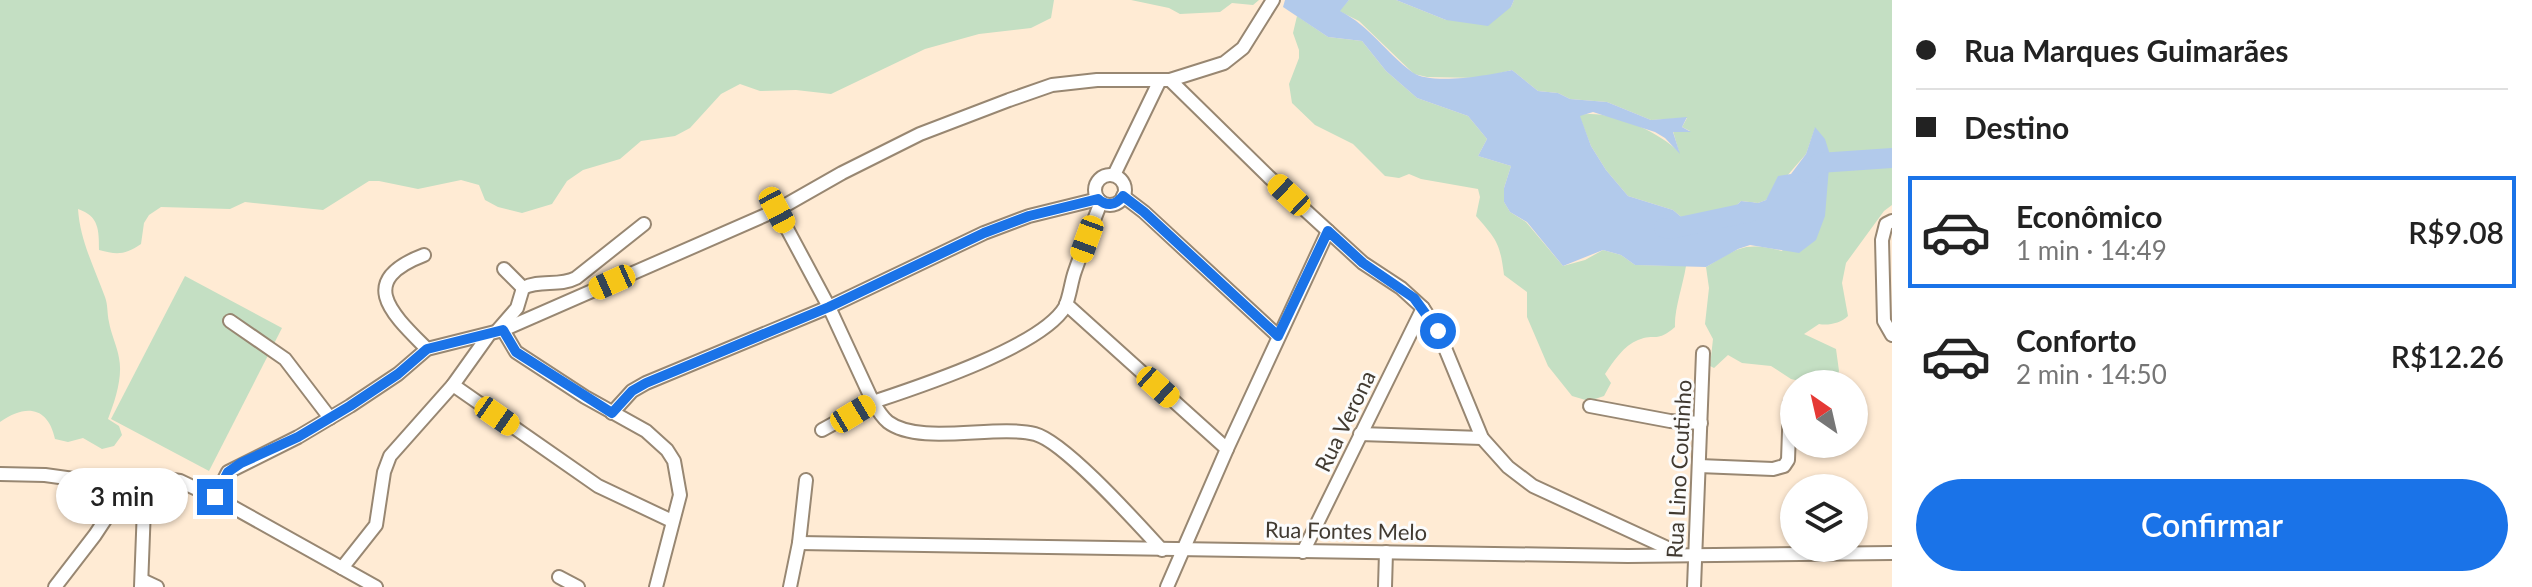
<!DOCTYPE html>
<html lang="pt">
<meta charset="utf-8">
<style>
body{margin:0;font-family:Lato,sans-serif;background:#f6f6f6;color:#222;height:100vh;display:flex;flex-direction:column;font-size:30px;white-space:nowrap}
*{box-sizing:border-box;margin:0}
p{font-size:26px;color:#767676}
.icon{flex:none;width:44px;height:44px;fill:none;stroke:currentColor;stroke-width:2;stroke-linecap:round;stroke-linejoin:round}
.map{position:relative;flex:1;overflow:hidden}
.details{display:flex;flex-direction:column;background:#fff;width:640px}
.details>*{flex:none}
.guide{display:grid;align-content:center;height:176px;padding:0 24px;background:#fff}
.needle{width:52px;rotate:326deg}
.controls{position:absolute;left:1780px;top:370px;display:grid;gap:16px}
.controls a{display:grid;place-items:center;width:88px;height:88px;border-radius:50%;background:#fff;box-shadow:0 2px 6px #0004;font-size:40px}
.end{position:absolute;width:36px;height:36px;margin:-18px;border:10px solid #1a73e8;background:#fff;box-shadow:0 0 0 4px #fff}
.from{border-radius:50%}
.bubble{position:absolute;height:56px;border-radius:28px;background:#fff;box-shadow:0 2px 6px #0004;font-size:26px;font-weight:600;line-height:56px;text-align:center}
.car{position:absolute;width:24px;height:48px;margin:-24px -12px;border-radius:10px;box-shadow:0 0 6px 2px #0007;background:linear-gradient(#f5c518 24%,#345 0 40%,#f5c518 0 76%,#345 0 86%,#f5c518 0)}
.guide b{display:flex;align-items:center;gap:28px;height:76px;font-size:30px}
.guide b+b{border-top:2px solid #e0e0e0}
.guide i{width:20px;height:20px;background:#222}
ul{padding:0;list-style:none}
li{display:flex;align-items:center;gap:24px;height:112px;margin:0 16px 12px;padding:0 8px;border:4px solid transparent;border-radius:0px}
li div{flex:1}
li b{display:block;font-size:30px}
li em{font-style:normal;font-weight:600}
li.on{border-color:#1a73e8}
li>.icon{width:72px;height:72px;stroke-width:1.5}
.button{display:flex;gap:16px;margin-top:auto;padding:16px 24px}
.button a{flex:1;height:92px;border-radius:48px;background:#1a73e8;color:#fff;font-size:32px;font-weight:600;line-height:92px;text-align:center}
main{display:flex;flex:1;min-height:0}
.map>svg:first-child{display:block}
.green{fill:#c4dfc3}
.water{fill:#b2caeb}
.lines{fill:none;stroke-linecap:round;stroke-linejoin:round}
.river{stroke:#b2caeb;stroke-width:20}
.minor-casing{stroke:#988772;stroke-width:16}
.minor{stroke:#fff;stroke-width:12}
.route{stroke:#1a73e8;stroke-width:10}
.labels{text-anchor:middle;stroke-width:6;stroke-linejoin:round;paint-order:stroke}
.street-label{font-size:22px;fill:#413a31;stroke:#fcfcfc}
</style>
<main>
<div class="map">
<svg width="1892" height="587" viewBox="0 0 1892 587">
<rect width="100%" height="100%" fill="#ffebd4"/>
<g class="green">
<path d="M0,0H1054L1051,18L1031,28L979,34L925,49L831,94L796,90L760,91L740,84L721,94L690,128L675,136L641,141L620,159L583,170L567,181L552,204L522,213L498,207L485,200L479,185L461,180L418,189L379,181H369L323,210L245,202L230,209L161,207L149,215L144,223L141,244C125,255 117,255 99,250C99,230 99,216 78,209C80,240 94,267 105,297C108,305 107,313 109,322C111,334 117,346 119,358C123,377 115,401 108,419L119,426L122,435L114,446L102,449L83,438L68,442L55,439C48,406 25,404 0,422Z"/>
<path d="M1131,0H1259L1253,5L1232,3L1220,12L1180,14L1169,8Z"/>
<path d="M1349,0H1396L1446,20L1511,7L1514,0H1892V205L1884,211L1846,263L1842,283L1848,316C1841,323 1828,326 1819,324L1804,334L1836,349L1839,371L1835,384H1812L1791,379L1771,366L1742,363L1728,355L1714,368L1710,366L1713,339L1705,324L1709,288L1706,267C1738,248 1744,241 1782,251L1827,176L1830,155L1815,128L1806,154L1766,200L1758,203L1741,201L1716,226L1698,231L1673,210L1628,196L1606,170L1591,146L1579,115C1609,109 1658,131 1679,152L1673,131H1690L1682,127L1687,118L1651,120L1607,102L1570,99L1558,93L1538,91L1512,70L1480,78L1427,77L1414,74L1359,21L1339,11Z"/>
<path d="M1297,16L1328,37L1362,41L1386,71L1417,98L1468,116L1487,139L1478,156L1511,166L1504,188V202L1510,212L1526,222L1563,266L1585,260L1603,250L1621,255L1635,265L1686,266C1683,285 1674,310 1675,327C1657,343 1655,333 1638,340C1624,345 1613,362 1605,374L1611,383L1604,396L1589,401L1572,396L1548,366L1527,317V292L1504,275C1500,243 1497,240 1476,216L1480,197L1478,189L1421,179L1409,174L1399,178L1385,176L1353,144L1315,125L1292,103L1289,84L1299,58V50L1293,33Z"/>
<path d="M185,276L282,328L209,471L111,419Z"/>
</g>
<g class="water">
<path d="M1285,0H1349L1340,11C1370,26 1386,53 1412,72C1431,86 1490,75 1512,70L1538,91L1558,93L1570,99L1607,102L1651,120L1687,117L1682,127L1691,132H1673L1680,154L1665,138L1655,132L1593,112L1580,116L1591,146L1606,170L1628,196L1673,210L1698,231L1716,226L1741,201L1758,203L1766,200L1778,176L1791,174L1806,154L1815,127L1825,139L1830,155L1825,216L1816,240L1799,253L1750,245L1738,249L1706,267L1635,265L1621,255L1603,250L1563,266L1527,222L1510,212L1504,202V188L1511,166L1478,156L1487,139L1468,116L1417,98L1386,71L1362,41L1328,37L1283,7Z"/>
<path d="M1396,0H1514L1511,7L1488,26L1446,20Z"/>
</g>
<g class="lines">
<g class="river">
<path d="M1808,173L1819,163L1892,158"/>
<path d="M1664,228L1670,229L1750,212"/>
</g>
<g class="minor-casing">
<g id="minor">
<path d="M1170,80L1269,177L1363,263L1401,288L1423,308L1438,331L1482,438L1508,467L1533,486L1676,552"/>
<path d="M1114,175L1160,80"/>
<circle cx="1110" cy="190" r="15"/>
<path d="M1123,196L1144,212L1278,336"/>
<path d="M777,210L829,307L873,402C918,387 1041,347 1065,307C1070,296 1071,282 1075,271C1083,248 1092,225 1101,202"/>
<path d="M1892,221L1886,224L1882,240L1884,321L1892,335"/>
<path d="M424,255C356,281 391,313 427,349"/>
<path d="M504,269L523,288"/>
<path d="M1066,304L1227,449"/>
<path d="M230,321L285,359L330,418"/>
<path d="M503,330L516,352L585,397L646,431L667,450L674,461L680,495L656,587"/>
<path d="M497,331L517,308L523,288C540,279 559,287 576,278L644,224"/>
<path d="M453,385L598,486L672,521"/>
<path d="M1590,406L1670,421L1701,423"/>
<path d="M612,413L632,391L646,383L829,307L984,233L1029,216L1098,199"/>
<path d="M822,430L873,402C877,409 882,417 888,422C920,446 995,424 1035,434C1065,442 1138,524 1162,550"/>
<path d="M1360,434L1482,438"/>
<path d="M1699,466L1773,469L1784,466L1788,460L1790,403"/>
<path d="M0,474L45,475L110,484L128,485L159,478L180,481L222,501L376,587"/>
<path d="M215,497L228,472L298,437L350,406L398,374L427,349L503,330L777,210L842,173L920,134L1009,100L1052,85L1097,80H1170L1224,63L1243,48L1273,0"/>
<path d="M799,543L1628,556L1892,553"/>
<path d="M1303,552L1423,308"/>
<path d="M342,568L376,525L384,472L390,456L453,385L488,336"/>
<path d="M559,577L578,587"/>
<path d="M142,580L157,587"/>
<path d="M55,587L95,535L128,485"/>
<path d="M141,587L145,481"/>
<path d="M790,587L799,543L806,480"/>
<path d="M1167,587L1227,449L1328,231"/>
<path d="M1385,587L1386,552"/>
<path d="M1694,587L1703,353"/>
</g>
</g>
<use href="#minor" class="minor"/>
</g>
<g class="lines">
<path class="route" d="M215,497L228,472L241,463L298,437L350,406L398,374L427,349L503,330L516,352L612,413L632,391L646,383L829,307L984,233L1029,216L1098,199C1107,207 1116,205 1123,196L1144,212L1278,336L1328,231L1363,263L1414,298L1438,331"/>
</g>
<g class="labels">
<g class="street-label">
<text transform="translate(1345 421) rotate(-64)" y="8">Rua Verona</text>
<text transform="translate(1679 469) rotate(-87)" y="8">Rua Lino Coutinho</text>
<text transform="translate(1346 531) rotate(1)" y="8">Rua Fontes Melo</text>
</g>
</g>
</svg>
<div class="controls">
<a><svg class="needle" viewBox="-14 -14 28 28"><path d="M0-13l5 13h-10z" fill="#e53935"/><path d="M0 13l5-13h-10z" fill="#767676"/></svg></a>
<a><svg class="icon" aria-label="layers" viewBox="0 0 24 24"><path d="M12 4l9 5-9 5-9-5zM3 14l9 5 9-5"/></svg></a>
</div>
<i class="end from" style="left:1438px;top:331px"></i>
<i class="end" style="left:215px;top:497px"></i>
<div class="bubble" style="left:56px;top:468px;width:132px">3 min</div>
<i class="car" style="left:1289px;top:195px;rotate:313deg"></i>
<i class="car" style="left:777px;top:210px;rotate:152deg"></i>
<i class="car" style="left:1087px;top:239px;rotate:200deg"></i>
<i class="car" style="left:612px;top:282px;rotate:246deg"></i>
<i class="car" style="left:1158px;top:387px;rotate:132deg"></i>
<i class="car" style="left:853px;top:414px;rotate:59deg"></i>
<i class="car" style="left:497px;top:416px;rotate:125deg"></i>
</div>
<section class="details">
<div class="guide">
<b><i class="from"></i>Rua Marques Guimarães</b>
<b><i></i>Destino</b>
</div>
<ul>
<li class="on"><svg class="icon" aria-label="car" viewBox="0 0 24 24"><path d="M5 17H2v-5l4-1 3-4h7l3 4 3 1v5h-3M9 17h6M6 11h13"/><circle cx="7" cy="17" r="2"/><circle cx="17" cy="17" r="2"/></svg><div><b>Econômico</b><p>1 min · 14:49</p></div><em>R$9.08</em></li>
<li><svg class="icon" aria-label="car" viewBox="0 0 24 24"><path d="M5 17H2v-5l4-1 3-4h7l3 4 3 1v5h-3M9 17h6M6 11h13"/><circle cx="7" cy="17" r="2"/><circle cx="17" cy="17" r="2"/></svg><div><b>Conforto</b><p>2 min · 14:50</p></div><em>R$12.26</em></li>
</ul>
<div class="button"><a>Confirmar</a></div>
</section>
</main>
